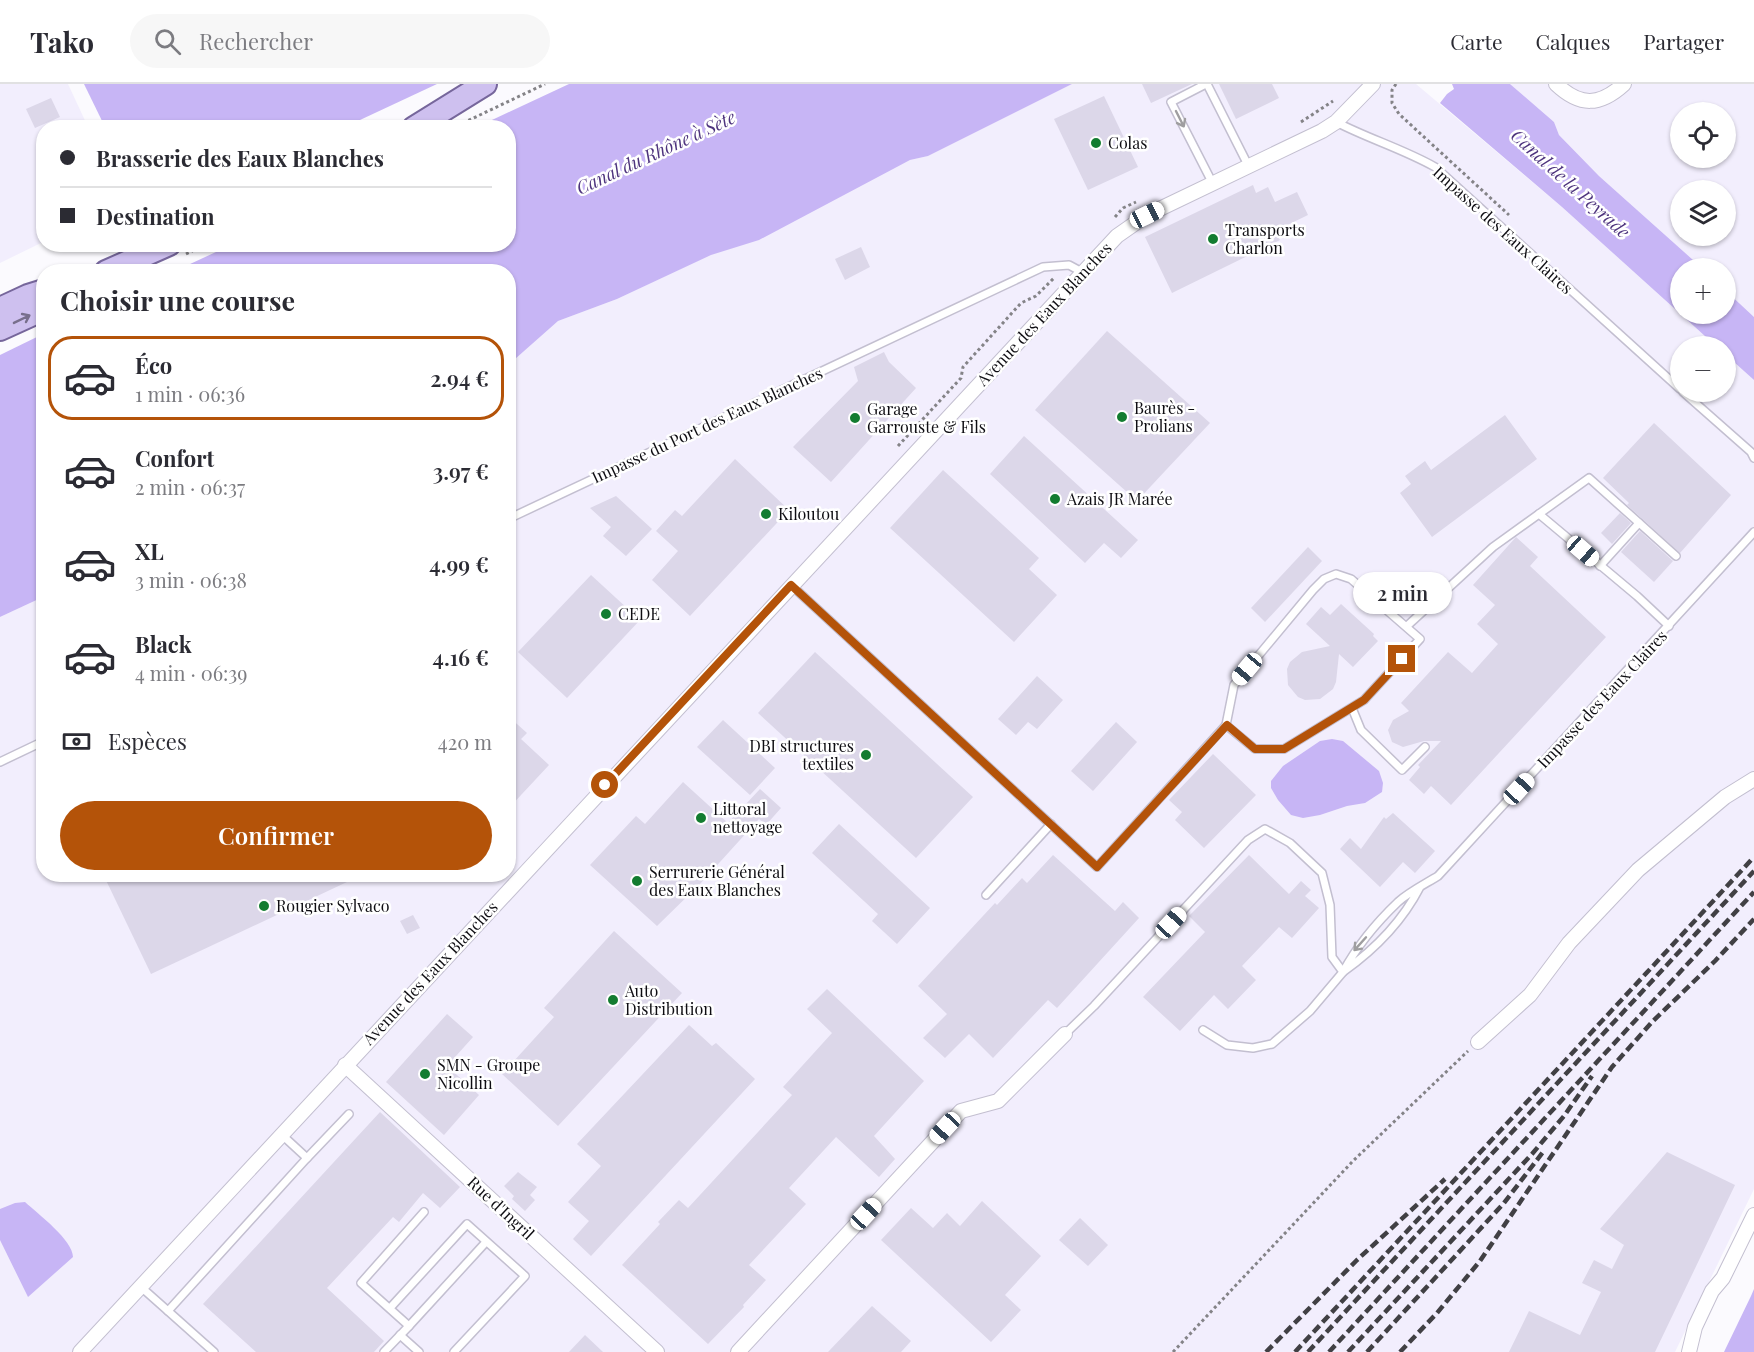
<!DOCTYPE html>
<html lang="fr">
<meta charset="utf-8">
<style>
body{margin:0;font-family:"Playfair Display",serif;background:#f7f7f7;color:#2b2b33;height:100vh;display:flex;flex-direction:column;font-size:22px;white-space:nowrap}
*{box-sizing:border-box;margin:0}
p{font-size:20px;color:#7c7c81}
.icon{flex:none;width:33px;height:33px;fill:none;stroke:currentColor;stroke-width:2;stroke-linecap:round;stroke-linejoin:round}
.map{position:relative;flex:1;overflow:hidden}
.sheet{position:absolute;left:36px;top:180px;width:480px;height:618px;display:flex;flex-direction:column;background:#fff;border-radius:24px;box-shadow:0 2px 4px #0004}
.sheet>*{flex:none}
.top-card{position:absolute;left:36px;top:36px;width:480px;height:132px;border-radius:24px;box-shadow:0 2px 4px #0004;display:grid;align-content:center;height:132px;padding:0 24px;background:#fff}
.buttons{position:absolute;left:1670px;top:18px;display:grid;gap:12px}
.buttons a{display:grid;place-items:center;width:66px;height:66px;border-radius:50%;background:#fff;box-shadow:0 2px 4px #0004;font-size:30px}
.end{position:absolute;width:27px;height:27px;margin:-14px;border:8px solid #b45309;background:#fff;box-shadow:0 0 0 3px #fff}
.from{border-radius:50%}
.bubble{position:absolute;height:42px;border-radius:21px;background:#fff;box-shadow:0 2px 4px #0004;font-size:20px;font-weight:600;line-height:42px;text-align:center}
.car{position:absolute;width:18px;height:36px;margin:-18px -9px;border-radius:8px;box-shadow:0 0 4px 2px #0007;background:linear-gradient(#fff 24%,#345 0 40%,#fff 0 76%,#345 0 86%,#fff 0)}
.top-card b{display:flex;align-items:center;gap:21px;height:57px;font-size:22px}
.top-card b+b{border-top:2px solid #e1e1e2}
.top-card i{width:15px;height:15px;background:#2b2b33}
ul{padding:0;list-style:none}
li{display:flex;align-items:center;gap:18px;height:84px;margin:0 12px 9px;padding:0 12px;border:3px solid transparent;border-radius:24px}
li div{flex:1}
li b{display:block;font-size:22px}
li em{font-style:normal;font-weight:600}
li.active{border-color:#b45309}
li>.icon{width:54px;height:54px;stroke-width:1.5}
h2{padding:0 24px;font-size:27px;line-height:72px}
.pay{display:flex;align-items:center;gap:15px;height:66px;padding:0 24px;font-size:22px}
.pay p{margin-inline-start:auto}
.action{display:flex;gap:12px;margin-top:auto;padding:12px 24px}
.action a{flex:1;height:69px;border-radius:36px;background:#b45309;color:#fff;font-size:24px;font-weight:600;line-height:69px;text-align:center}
header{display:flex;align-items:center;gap:36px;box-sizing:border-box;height:84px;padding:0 30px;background:#fff;border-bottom:2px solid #e1e1e2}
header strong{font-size:28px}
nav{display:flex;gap:33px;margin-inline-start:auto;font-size:21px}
.search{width:420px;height:54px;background:#f7f7f7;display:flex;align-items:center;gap:15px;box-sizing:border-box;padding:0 21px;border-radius:33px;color:#7c7c81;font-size:22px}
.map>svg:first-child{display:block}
.built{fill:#f2eefd;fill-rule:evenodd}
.water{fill:#c7b5f5}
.building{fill:#dcd7e9}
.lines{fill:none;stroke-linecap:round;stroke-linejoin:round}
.service-casing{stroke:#c3bfd0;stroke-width:10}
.minor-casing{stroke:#c3bfd0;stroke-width:16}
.primary-casing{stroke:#76669b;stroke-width:26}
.path{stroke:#848387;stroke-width:3;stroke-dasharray:3 3;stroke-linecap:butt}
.service{stroke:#fff;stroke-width:7}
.minor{stroke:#fff;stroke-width:14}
.primary{stroke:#cec0ef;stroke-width:22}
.rail{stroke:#414044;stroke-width:4.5;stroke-dasharray:9 4.5;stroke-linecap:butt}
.oneway{stroke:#9f9ea0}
.oneway2{stroke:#786f8c}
.route{stroke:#b45309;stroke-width:8}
.poi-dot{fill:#137c30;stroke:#fff;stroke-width:2}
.labels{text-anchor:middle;stroke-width:5;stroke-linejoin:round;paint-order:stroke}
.poi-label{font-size:16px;fill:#0e0d12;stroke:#fff;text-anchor:start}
.street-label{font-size:16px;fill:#0e0d12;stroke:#fff}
.water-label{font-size:18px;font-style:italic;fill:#4e347e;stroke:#fff}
</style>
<header>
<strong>Tako</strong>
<div class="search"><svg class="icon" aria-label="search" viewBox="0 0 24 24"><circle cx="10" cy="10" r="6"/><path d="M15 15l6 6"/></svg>Rechercher</div>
<nav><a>Carte</a><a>Calques</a><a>Partager</a></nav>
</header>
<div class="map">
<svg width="1754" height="1268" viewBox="0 0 1754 1268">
<rect width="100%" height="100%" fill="#fbfafe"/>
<g class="built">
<path d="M0,0H68L88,43L44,44L43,158L0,179Z"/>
<path d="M1072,0H1416L1562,123L1716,262H1680V308H1725V270L1754,296V1105L1675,1268H0V533L43,513L44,790H508L509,271L558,237L617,215L910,76L928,72Z"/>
<path d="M1510,0H1754V233L1725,206V184H1702L1599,92L1559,51L1554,38ZM1680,28H1725V74H1680ZM1680,106H1725V152H1680Z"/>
</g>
<g class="water">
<path d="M84,0H437L345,43H105Z"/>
<path d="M569,0H1072L928,72L910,76L759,156L711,171L617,215L558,237L515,275L512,269L509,271L508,188L175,187L231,161L508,160V44L477,43Z"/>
<path d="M1452,0H1510L1554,38L1559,51L1599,92L1702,184H1680V230H1725V206L1754,233V296L1725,270V262H1716L1562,123L1440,19L1447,10L1454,5Z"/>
<path d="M43,250V513L0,533V271Z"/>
<path d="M1332,655L1343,657L1379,687L1383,699L1382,708L1365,719L1347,722L1320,731L1303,734L1291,731L1278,716L1271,704V697L1283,682L1320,657Z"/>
<path d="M25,1118C38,1130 73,1156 73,1173L28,1213L0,1156V1125L15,1119Z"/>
<path d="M1754,1205V1268H1724L1751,1212Z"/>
</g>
<g class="building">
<path d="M1142,0H1192L1151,19Z"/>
<path d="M1219,0H1272L1279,14L1236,35Z"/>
<path d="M1104,12L1138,83L1088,106L1054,35Z"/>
<path d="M51,14L60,33L35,44L26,25Z"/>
<path d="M1253,101L1256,109L1268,103L1275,118L1297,108L1308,131L1275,147L1280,156L1172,209L1145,153Z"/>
<path d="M861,163L870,183L845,196L835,175Z"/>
<path d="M1107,247L1210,339L1137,417L1035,326Z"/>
<path d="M884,268L889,278L916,304L831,398L793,363L858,297L854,283Z"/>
<path d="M1505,331L1537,375L1432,453L1400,409L1411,400L1405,392L1425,377L1431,386Z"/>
<path d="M1654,339L1731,411L1680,469L1627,421L1629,419L1603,394Z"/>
<path d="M1024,352L1138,456L1121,474L1104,459L1085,479L990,390Z"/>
<path d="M735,375L789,426L690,532L652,496L678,467L656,447L675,426L682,432Z"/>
<path d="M943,386L1039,474L1029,485L1057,511L1014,558L890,444Z"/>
<path d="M616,412L652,445L626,472L603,452L611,443L590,424Z"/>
<path d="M1620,429L1631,439L1612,460L1601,449Z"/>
<path d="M1640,447L1673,477L1654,498L1621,468Z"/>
<path d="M1516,453L1538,473L1530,482L1606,553L1451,721L1431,702L1424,710L1409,696L1420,683L1418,681L1441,657H1424L1403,663L1392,658L1388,646L1393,636L1409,627L1401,619L1448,568L1472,589L1498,560L1477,540L1495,521L1473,501Z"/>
<path d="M1308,463L1322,477L1265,538L1251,524Z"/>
<path d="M591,491L640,536L567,614L518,568Z"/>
<path d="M1341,520L1374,550L1373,552L1378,557L1353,583L1339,570L1336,598L1333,605L1320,615L1305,616L1298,613L1288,601L1287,585L1290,578L1302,568L1330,562L1306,540L1321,523L1330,531Z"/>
<path d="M815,568L973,713L916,774L758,629Z"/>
<path d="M1037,592L1063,616L1037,645L1028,638L1016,651L998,635Z"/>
<path d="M508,632L527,649L521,655L549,681L508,725Z"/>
<path d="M723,636L775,684L750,711L697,663Z"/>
<path d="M1116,638L1137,658L1093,707L1071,687Z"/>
<path d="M1213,670L1256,711L1204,764L1175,736L1182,728L1169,716Z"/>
<path d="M683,698L728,739L760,705L781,724L766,741L759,735L700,800L657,842L590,781L636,732L645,740Z"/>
<path d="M1393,729L1435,767L1415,789L1403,778L1380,803L1340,765L1350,754L1361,765L1384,733L1386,735Z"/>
<path d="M839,740L930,824L897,860L872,837L878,830L812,769Z"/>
<path d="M1053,771L1115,827L1123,818L1139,834L1057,924L1048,916L993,974L969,950L945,974L923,954L947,930L918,902L995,819L997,821L1022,794L1027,799Z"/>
<path d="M1249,771L1289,810L1301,797L1311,806L1305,812L1319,824L1292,854L1279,843L1242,882L1256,896L1228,925L1214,911L1180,947L1143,913L1205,848L1189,832Z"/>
<path d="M103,790H364L151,890Z"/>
<path d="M413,831L420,844L407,850L400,837Z"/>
<path d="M614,847L682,909L558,1042L502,990L554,933L544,924Z"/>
<path d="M827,905L924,997L874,1052L895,1075L879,1093L836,1053L789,1104L806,1120L749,1181L766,1196L743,1221L744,1223L708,1260L622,1181L660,1140L658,1138L679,1116L688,1124L792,1011L783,1003L832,949L807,925Z"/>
<path d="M447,930L473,953L447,982L479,1011L444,1051L386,998Z"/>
<path d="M689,941L712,962L716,959L755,995L591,1172L573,1155L589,1137L568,1118L601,1082L577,1060Z"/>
<path d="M380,1028L460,1103L440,1124L423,1109L399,1138L393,1133L327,1204L384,1257L374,1268H256L203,1220Z"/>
<path d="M1667,1068L1735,1101L1655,1268H1509L1529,1227L1580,1251L1601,1208L1582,1199L1594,1176L1612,1185L1624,1161L1600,1145Z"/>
<path d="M518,1088L537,1103L530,1111L535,1116L525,1127L512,1115L514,1112L504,1102Z"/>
<path d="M982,1117L1041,1172L1005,1211L1021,1226L991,1258L881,1156L911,1124L933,1144L947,1129L960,1142Z"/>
<path d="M1080,1134L1108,1161L1088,1182L1059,1156Z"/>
<path d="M872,1222L911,1257L901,1268H828Z"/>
<path d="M585,1251L603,1268H569Z"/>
</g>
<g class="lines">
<g class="service-casing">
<g id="service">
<path d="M1206,0L1171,18L1213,100"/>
<path d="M1207,0L1249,83"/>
<path d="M1336,38C1369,55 1403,65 1435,83L1680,305"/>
<path d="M1683,308L1751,368L1754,374"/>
<path d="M1539,430L1637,512L1669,542"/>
<path d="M508,435L1043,183L1069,181L1082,188"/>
<path d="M1600,482L1639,439"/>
<path d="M1336,490L1351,495L1420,555L1364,616L1284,665H1255L1226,641L1234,601L1313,506L1324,495Z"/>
<path d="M791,501L1097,783L1226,641"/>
<path d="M1407,542L1493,463L1589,394L1676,472"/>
<path d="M1352,624L1361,646L1402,686L1425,663"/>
<path d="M0,678L44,657"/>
<path d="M1420,803C1402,838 1374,866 1343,888C1357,862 1377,838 1398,818C1409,808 1425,800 1438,792L1754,448"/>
<path d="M986,811L1051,740"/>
<path d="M1065,950L1094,922L1248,756L1265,745L1290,759L1322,789L1330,821L1332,873L1343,888L1310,927L1272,960L1253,964L1227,961L1203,946"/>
<path d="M307,1074L349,1030"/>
<path d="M141,1203L168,1227L307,1074L281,1050"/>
<path d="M390,1224L467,1140L525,1192L454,1268"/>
<path d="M168,1227L214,1268"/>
<path d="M409,1242L486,1158"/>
<path d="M400,1251L419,1268"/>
<path d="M384,1268L409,1242L361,1199L424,1128"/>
</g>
</g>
<g class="minor-casing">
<g id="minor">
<path d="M1556,0C1580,23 1600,22 1624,0"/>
<path d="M1478,958L1530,911L1569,859L1638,786L1725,713L1754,695"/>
<path d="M345,981L657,1268"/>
<path d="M80,1268L1117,152L1147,131L1322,47L1336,38L1373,0"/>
<path d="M738,1268L961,1027L998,1017L1065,950"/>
<path d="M1689,1268L1695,1243L1712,1207L1723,1194L1754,1131"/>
</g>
</g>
<g class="primary-casing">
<g id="primary">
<path d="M414,44L485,0"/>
<path d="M106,188L169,160"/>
<path d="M0,225L28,212L44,207"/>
<path d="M0,245L44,225"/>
</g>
</g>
<g class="path">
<path d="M1396,0L1392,6V19L1399,30L1509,131"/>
<path d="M1301,38L1333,17"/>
<path d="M463,39L545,0"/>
<path d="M1115,133L1123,124L1136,118"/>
<path d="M186,170L206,160"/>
<path d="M898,362L961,294L963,283L1021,219L1036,212L1055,193"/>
<path d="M1173,1268L1353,1077L1468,967"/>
</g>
<use href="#service" class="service"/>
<use href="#minor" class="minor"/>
<use href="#primary" class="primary"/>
<g class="rail">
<path d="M1266,1268L1357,1176L1445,1095"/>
<path d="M1295,1268L1754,773"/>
<path d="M1308,1268L1754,787"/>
<path d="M1329,1268L1754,808"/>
<path d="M1348,1268L1532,1070L1564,1032L1592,992"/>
<path d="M1367,1268L1504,1119L1543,1068"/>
<path d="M1400,1268L1437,1229L1480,1177L1612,983L1653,937L1715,877L1754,835"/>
</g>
</g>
<defs><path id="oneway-shaft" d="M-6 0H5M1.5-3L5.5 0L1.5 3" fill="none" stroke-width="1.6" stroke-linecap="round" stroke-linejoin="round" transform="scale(1.5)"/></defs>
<g class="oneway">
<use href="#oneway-shaft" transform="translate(1180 35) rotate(63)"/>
<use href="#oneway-shaft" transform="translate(1360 860) rotate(132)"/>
</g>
<use class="oneway2" href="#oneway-shaft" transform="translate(22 235) rotate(-26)"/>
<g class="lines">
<path class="route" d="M605,701L791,501L1097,783L1227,641L1255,665H1284L1364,616L1402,575"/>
</g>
<g class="poi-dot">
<circle cx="1096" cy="59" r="6"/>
<circle cx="1213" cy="155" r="6"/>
<circle cx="1122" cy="333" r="6"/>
<circle cx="855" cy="334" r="6"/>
<circle cx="1055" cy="415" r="6"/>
<circle cx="766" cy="430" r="6"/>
<circle cx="606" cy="530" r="6"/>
<circle cx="866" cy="671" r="6"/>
<circle cx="701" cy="734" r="6"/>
<circle cx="637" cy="797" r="6"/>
<circle cx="264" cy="822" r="6"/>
<circle cx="613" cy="916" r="6"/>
<circle cx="425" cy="990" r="6"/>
</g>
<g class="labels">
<g class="poi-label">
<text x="1108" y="65">Colas</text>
<text x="1225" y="152">Transports<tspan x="1225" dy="18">Charlon</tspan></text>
<text x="1134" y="330">Baurès -<tspan x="1134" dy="18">Prolians</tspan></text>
<text x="867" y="331">Garage<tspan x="867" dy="18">Garrouste &amp; Fils</tspan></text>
<text x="1067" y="421">Azais JR Marée</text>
<text x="778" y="436">Kiloutou</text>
<text x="618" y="536">CEDE</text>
<text x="854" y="668" text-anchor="end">DBI structures<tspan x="854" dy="18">textiles</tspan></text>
<text x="713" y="731">Littoral<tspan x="713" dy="18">nettoyage</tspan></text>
<text x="649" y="794">Serrurerie Général<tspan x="649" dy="18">des Eaux Blanches</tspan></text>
<text x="276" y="828">Rougier Sylvaco</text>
<text x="625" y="913">Auto<tspan x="625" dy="18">Distribution</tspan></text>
<text x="437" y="987">SMN - Groupe<tspan x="437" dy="18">Nicollin</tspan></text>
</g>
<g class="street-label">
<text transform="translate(1503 146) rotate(42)" y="6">Impasse des Eaux Claires</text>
<text transform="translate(1044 230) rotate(-47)" y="6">Avenue des Eaux Blanches</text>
<text transform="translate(707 341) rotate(-25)" y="6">Impasse du Port des Eaux Blanches</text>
<text transform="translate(1602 615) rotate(-47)" y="6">Impasse des Eaux Claires</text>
<text transform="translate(430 889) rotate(-47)" y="6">Avenue des Eaux Blanches</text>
<text transform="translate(501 1124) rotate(43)" y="6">Rue d'Ingril</text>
</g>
<g class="water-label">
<text transform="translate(656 69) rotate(-25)" y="6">Canal du Rhône à Sète</text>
<text transform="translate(1570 100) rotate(42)" y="6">Canal de la Peyrade</text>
</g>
</g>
</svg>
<div class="buttons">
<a><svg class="icon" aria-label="locate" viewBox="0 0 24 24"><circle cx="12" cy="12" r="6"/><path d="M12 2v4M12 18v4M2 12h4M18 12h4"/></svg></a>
<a><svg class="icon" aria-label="layers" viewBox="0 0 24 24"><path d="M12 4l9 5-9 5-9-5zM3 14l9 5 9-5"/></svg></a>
<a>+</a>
<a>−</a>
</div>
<i class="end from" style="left:605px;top:701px"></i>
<i class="end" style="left:1402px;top:575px"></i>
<div class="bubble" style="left:1353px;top:488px;width:99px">2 min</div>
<i class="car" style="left:1147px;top:131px;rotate:64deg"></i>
<i class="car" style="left:1583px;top:467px;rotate:131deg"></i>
<i class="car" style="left:1247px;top:585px;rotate:220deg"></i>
<i class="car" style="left:1519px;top:705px;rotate:43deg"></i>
<i class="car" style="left:1171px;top:839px;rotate:43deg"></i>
<i class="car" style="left:945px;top:1044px;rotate:223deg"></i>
<i class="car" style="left:866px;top:1130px;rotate:43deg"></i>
<div class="top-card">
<b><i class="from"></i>Brasserie des Eaux Blanches</b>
<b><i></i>Destination</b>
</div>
<section class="sheet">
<h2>Choisir une course</h2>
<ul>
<li class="active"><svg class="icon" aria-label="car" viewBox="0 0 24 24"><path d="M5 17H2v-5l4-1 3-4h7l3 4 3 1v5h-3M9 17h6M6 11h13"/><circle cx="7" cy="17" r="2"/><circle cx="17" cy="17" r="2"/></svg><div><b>Éco</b><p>1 min · 06:36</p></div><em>2.94 €</em></li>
<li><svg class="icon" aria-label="car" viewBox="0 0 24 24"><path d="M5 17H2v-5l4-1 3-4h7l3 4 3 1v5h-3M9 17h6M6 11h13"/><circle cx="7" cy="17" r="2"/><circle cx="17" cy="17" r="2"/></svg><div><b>Confort</b><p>2 min · 06:37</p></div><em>3.97 €</em></li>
<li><svg class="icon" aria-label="car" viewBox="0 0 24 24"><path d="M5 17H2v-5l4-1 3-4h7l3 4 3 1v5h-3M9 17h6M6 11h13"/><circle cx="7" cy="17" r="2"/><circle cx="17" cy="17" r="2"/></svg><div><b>XL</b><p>3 min · 06:38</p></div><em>4.99 €</em></li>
<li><svg class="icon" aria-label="car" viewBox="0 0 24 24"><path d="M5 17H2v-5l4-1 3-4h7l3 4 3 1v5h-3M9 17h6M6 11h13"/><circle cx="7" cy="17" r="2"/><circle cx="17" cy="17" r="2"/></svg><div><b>Black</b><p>4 min · 06:39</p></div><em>4.16 €</em></li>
</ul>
<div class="pay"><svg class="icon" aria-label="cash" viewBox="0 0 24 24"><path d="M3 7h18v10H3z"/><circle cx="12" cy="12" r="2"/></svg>Espèces<p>420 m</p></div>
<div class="action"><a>Confirmer</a></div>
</section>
</div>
